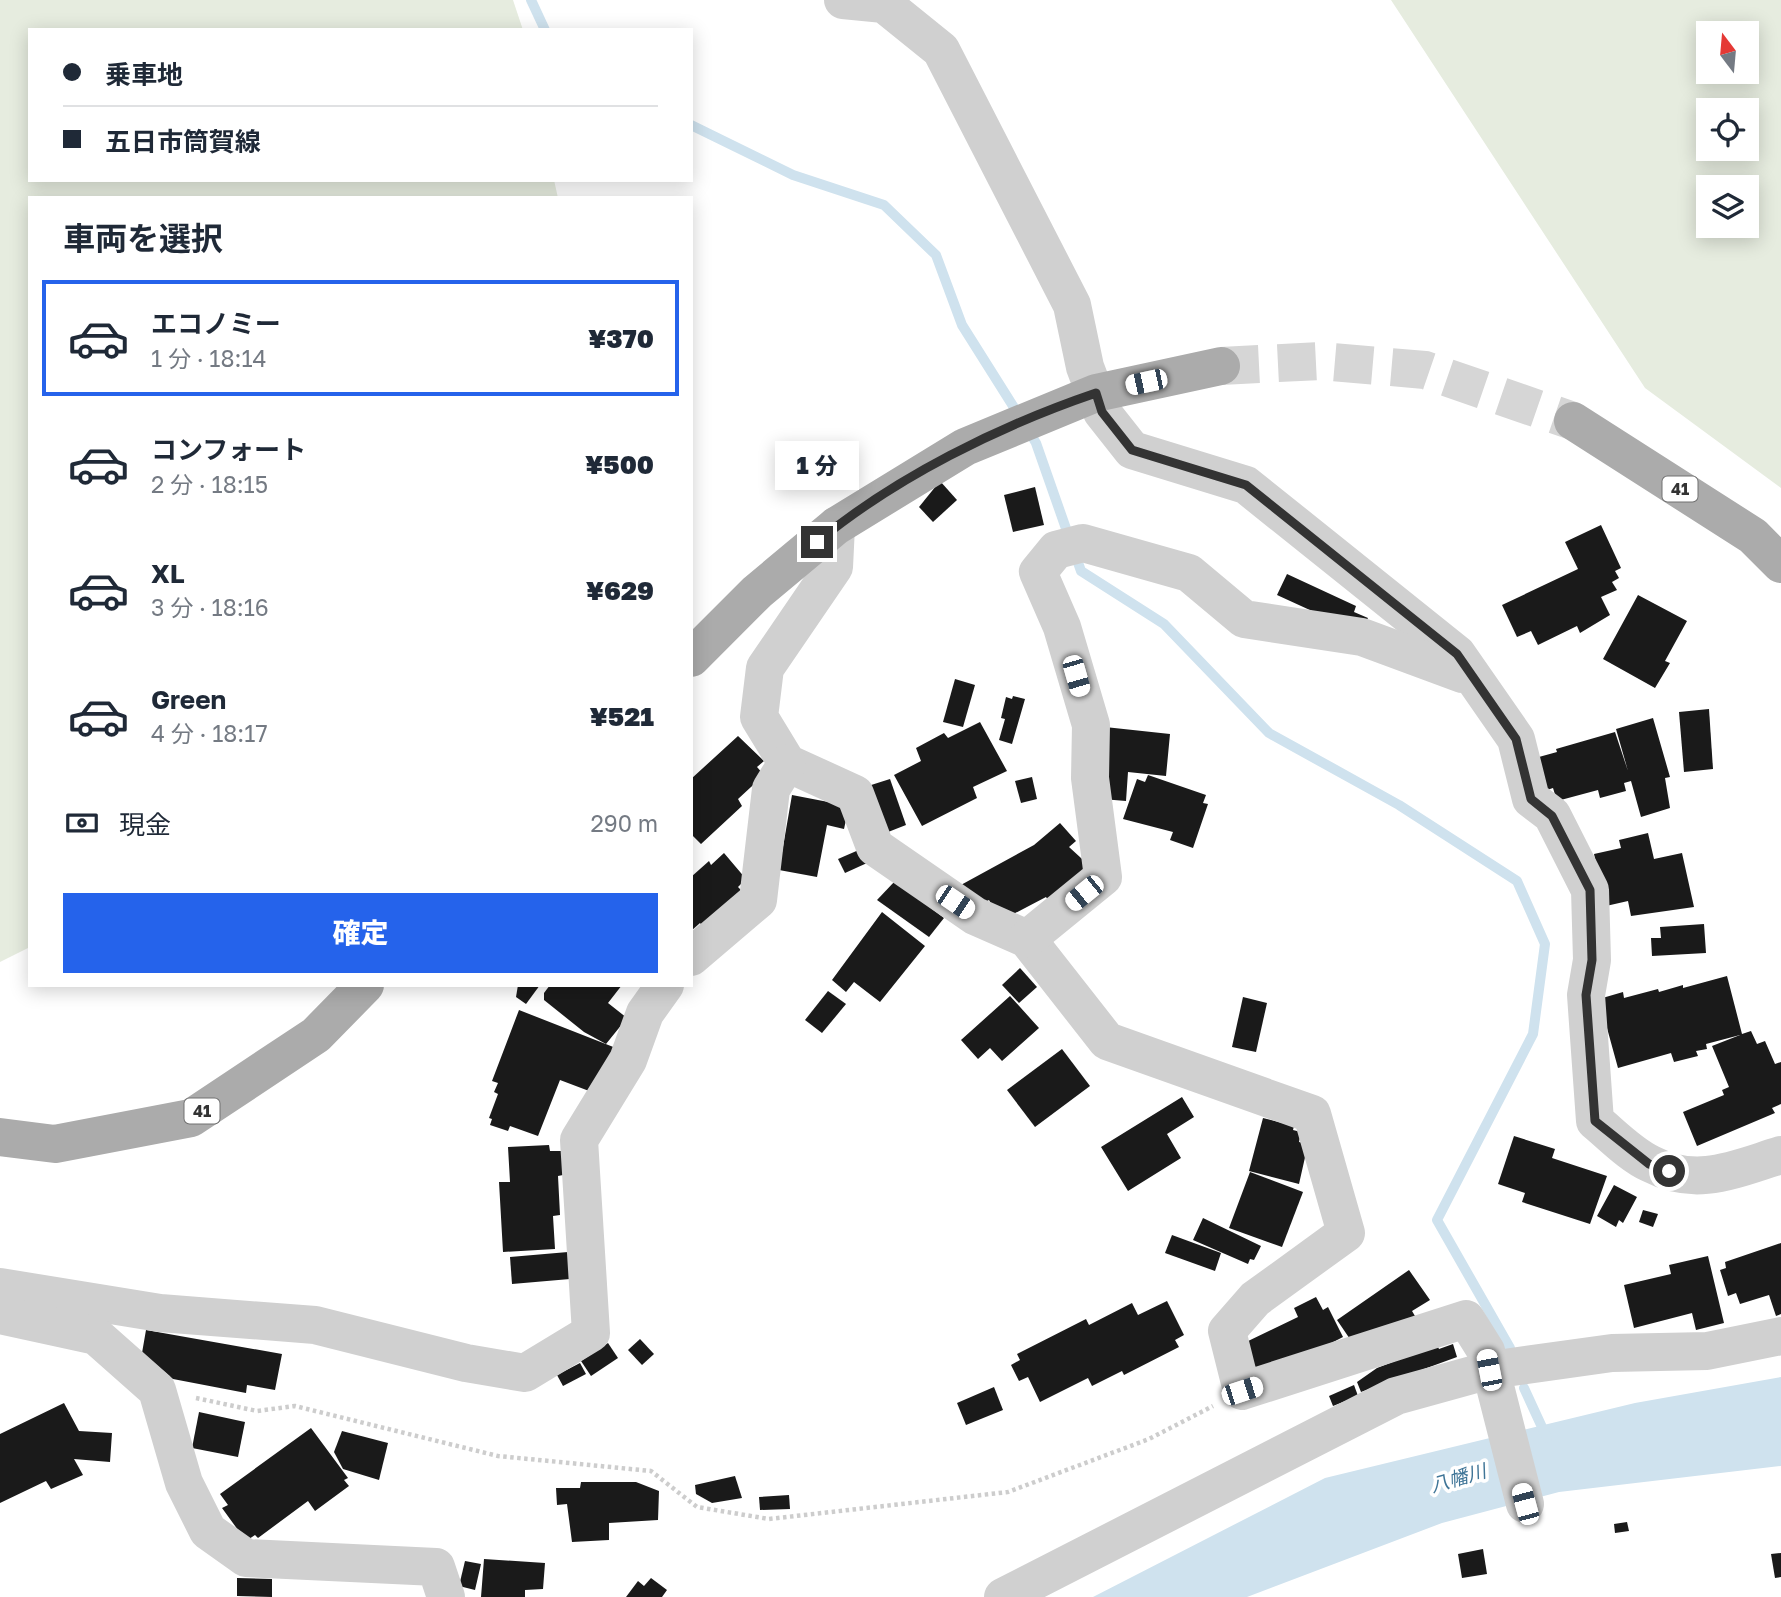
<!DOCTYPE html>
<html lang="ja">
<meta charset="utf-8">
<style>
body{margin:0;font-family:"Golos Text","Noto Sans JP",sans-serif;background:#f6f6f7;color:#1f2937;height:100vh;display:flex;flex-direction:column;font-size:26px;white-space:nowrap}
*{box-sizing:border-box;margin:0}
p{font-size:23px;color:#747a83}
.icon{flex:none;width:38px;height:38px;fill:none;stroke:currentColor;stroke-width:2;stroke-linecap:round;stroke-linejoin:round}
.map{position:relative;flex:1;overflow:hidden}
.details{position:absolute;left:28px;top:196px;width:665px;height:791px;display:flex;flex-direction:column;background:#fff;border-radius:0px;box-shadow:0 4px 18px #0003}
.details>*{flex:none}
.hud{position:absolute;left:28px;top:28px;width:665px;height:154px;border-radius:0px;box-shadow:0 4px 18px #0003;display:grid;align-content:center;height:154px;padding:0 35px;background:#fff}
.needle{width:46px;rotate:344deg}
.tools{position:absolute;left:1696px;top:21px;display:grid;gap:14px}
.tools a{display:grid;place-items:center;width:63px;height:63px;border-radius:0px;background:#fff;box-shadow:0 4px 18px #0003;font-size:35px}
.end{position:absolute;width:32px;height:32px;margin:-16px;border:9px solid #333;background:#fff;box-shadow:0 0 0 4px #fff}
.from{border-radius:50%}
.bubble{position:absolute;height:49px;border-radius:0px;background:#fff;box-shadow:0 4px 18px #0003;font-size:23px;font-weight:800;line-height:49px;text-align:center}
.car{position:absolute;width:21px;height:42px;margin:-21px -10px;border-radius:9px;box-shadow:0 0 5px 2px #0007;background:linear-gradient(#fff 24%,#345 0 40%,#fff 0 76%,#345 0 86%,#fff 0)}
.hud b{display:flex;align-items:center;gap:24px;height:66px;font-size:26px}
.hud b+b{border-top:2px solid #e0e1e3}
.hud i{width:18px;height:18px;background:#1f2937}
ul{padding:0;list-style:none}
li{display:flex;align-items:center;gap:21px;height:116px;margin:0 14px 10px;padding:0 21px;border:4px solid transparent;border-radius:0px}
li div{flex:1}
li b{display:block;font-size:26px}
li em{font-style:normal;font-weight:800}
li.on{border-color:#2563eb}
li>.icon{width:63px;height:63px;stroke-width:1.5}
h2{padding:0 35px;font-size:32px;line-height:84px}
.pay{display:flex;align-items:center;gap:18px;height:77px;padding:0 35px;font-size:26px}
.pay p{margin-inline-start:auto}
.button{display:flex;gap:14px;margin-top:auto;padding:14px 35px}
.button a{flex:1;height:80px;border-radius:0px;background:#2563eb;color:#fff;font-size:28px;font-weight:800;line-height:80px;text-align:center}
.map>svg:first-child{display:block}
.green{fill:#e6ecdf;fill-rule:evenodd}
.water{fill:#cfe2ee}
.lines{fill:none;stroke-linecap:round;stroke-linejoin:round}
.stream{stroke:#cfe2ee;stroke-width:10}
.building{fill:#1a1a1a}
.major-tunnel{stroke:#d6d6d6;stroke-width:38;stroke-dasharray:38 19;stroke-linecap:butt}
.path{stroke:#cdcdcd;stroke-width:4.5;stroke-dasharray:3.5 3.5;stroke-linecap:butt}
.minor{stroke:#d0d0d0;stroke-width:38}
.major{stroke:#ababab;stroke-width:38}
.route{stroke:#333;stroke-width:9}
.labels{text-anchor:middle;stroke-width:7;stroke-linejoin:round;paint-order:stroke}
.shield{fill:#fff;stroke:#707070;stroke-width:2}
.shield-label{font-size:16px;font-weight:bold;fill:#333}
.water-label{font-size:19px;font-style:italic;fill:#3f7597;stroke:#fff}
</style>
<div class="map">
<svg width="1781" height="1597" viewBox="0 0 1781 1597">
<rect width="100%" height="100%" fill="#fff"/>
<g class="green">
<path d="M0,0H513L523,30H30V180H554L558,198H30V947L0,962Z"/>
<path d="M1391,0H1781V488L1645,388ZM1708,33H1746V72H1708ZM1708,110H1746V149H1708ZM1708,187H1746V226H1708Z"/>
</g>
<path class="water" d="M1781,1377V1466L1559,1492L1442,1523L1247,1597H1093L1325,1478L1635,1403Z"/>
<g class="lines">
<g class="stream">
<path d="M531,0L545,30"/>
<path d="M691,125L793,175L884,205L936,255L962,325L1020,417"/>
<path d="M1028,430L1036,443L1070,540"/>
<path d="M1075,554L1081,571L1164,624L1269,733L1399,805L1517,881L1545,944L1533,1034L1437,1220L1510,1348"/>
<path d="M1524,1388L1547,1438"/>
</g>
</g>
<g class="building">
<path d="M940,481L957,500L933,522L919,507Z"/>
<path d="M1035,487L1044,525L1013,532L1004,495Z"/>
<path d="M1601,525L1621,568L1615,571L1619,578L1612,582L1617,590L1601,597L1610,615L1580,633L1577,626L1538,645L1531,631L1517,637L1502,605L1578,569L1565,542Z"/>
<path d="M1287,574L1356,606L1354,612L1368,618L1364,625L1347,627L1277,595Z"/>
<path d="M1638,595L1687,621L1665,661L1670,663L1655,688L1603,659Z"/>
<path d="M955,679L975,685L963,727L943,722Z"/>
<path d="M1013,696L1025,699L1012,744L999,740L1005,719L1001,718L1006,697L1012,699Z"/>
<path d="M1709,709L1713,769L1684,772L1679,712Z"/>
<path d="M1653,718L1670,777L1665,778L1670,808L1641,817L1631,781L1624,783L1626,791L1600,798L1598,790L1557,801L1553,788L1538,793L1528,760L1557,752L1556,749L1615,732L1628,771L1616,729Z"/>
<path d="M980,722L1007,771L973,787L977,798L922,826L894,775L921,761L916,748L944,733L948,738Z"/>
<path d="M1105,727L1170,734L1166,776L1128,772L1126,801L1102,799Z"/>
<path d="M738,736L764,761L757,767L764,775L738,799L742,806L701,844L691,834V779Z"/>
<path d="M1148,775L1206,795L1203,803L1208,804L1193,848L1170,840L1173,832L1123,819L1137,779L1145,782Z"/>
<path d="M1032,777L1037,799L1021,803L1015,781Z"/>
<path d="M890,779L906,825L883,834L868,786Z"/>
<path d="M792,795L849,806L844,829L827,825L817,877L779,870Z"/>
<path d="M1060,823L1076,841L1069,847L1093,869L1050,903L1046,897L1000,921L989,900L976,907L959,886L1034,845Z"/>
<path d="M1648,833L1654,859L1682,853L1694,907L1631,916L1628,901L1606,906L1594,854L1621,848L1619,840Z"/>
<path d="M861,849L867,863L845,873L838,859Z"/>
<path d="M724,853L746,879L738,887L743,892L704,928L700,923L691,931V877L709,861L711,865Z"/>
<path d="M895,881L944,918L929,937L877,900Z"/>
<path d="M882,912L925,946L880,1002L854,982L846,992L832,980Z"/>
<path d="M1704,924L1706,953L1652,956L1651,938H1661L1660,927Z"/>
<path d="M1020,968L1037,987L1019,1003L1002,985Z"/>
<path d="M1727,976L1742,1034L1751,1031L1757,1044L1765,1041L1775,1064L1781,1062V1104L1772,1108L1775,1113L1697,1146L1683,1112L1724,1095L1722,1090L1729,1087L1712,1046L1740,1035L1706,1044L1707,1049L1696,1051L1698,1056L1674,1062L1671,1053L1618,1068L1599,999L1623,992L1624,998L1658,989L1659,992L1683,985V988Z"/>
<path d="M518,985H540L526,1004L516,997Z"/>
<path d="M550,985H622L608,1003L627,1018L606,1044L584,1032L544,1000V993Z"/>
<path d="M828,991L846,1004L822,1033L805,1020Z"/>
<path d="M1010,996L1039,1028L1002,1061L990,1048L978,1059L961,1040Z"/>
<path d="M1243,997L1267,1003L1256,1052L1232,1047Z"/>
<path d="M519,1010L621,1050L597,1094L560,1080L538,1136L510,1126L508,1131L490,1125L492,1119L489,1118L498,1094L494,1092L498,1083L492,1081Z"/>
<path d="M1062,1049L1090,1086L1035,1127L1007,1090Z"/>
<path d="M1182,1097L1194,1117L1167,1134L1181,1158L1128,1191L1101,1147Z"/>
<path d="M1263,1118L1294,1126L1293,1130L1301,1132L1299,1142L1308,1144L1299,1184L1249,1171Z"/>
<path d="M1514,1136L1555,1149L1552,1158L1607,1176L1590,1224L1522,1202L1525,1193L1498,1184Z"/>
<path d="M549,1145L550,1151H562L563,1175L558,1176L560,1215L553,1216L555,1249L503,1252L499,1182H510L508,1147Z"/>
<path d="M1250,1172L1303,1192L1282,1247L1229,1228Z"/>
<path d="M1614,1185L1637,1197L1623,1223L1619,1220L1616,1227L1597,1216Z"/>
<path d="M1643,1210L1658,1214L1653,1227L1639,1222Z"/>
<path d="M1203,1218L1261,1246L1254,1260L1250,1259L1248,1264L1193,1240Z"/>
<path d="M1172,1235L1221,1253L1215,1271L1165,1253Z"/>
<path d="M1781,1243V1314L1776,1316L1769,1295L1740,1304L1736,1293L1728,1296L1720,1270L1726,1268L1725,1262Z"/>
<path d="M568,1252L570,1279L512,1284L510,1257Z"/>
<path d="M1708,1256L1724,1323L1696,1330L1692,1313L1634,1328L1624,1285L1671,1274L1669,1265Z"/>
<path d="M1409,1270L1430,1300L1412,1311L1415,1316L1354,1345L1337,1320Z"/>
<path d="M1316,1297L1323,1310L1328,1307L1343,1337L1273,1373L1251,1369L1244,1343L1298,1317L1294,1308Z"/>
<path d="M1167,1301L1184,1335L1175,1340L1179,1347L1124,1375L1122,1371L1092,1386L1088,1378L1040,1402L1028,1377L1019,1381L1011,1365L1020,1360L1017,1354L1086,1319L1089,1325L1132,1303L1138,1315Z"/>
<path d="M146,1330L282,1354L275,1390L247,1385L246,1393L173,1379L142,1353Z"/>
<path d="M640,1339L654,1354L642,1365L628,1350Z"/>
<path d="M608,1343L618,1358L591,1376L581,1361Z"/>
<path d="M1453,1344L1457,1357L1361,1392L1357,1382L1377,1368L1437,1345L1439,1349Z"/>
<path d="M580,1363L586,1374L563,1386L557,1375Z"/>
<path d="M1354,1385L1358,1396L1333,1406L1329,1396Z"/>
<path d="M994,1387L1003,1410L966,1425L957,1403Z"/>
<path d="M64,1403L79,1431L112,1433L110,1462L74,1459L83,1475L51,1489L46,1481L0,1503V1434Z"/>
<path d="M199,1412L245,1422L238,1457L192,1448Z"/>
<path d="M311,1428L348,1478L344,1480L349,1486L315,1511L308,1501L258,1538L255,1535L246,1541L222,1508L228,1505L220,1494Z"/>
<path d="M342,1431L388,1443L379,1480L343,1469L334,1452Z"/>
<path d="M735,1476L742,1498L712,1503L696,1494L695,1485Z"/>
<path d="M581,1482H636L659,1491L658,1520L609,1523V1540L572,1542L567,1504L557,1505L556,1488H580Z"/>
<path d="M789,1495L790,1509L760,1510L759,1497Z"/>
<path d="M1627,1522L1629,1531L1615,1533L1614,1524Z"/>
<path d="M1483,1549L1487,1574L1462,1578L1458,1554Z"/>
<path d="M1781,1553V1577L1775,1578L1771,1554Z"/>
<path d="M484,1559L545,1563L543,1589L525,1590V1597H481Z"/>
<path d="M465,1561L481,1564L475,1590L459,1586Z"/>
<path d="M237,1578L272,1579V1597L237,1596Z"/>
<path d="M651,1578L667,1590L662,1597H626L638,1581L644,1586Z"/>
</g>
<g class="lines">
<path class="major-tunnel" d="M1221,366L1320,361L1425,370L1573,421"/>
<path class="path" d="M196,1398L257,1411L295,1406L498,1456L651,1471L697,1507L769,1519L1008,1492L1149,1439L1213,1406"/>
<g class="minor">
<path d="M843,0L884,4L941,50L1072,305L1085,367L1102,412L1132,450L1246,485L1457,654L1516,739L1531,799L1552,815L1590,890L1592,960L1586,995L1595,1121C1612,1135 1631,1155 1651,1164C1697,1188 1735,1169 1781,1155"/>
<path d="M836,526L834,567L765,668L759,717L787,763L855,794L875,847L975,916L1027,939L1107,1041L1312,1114L1346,1233L1255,1299L1227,1331L1242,1391L1466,1319L1486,1351L1525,1504"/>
<path d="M1027,939L1103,877L1090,778L1091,725L1062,627L1038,572L1056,550L1083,543L1189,573L1244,619L1362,637L1462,674"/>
<path d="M691,957L758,900L771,789L787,763"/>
<path d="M0,1287L160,1313L315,1325L466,1363L525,1373L591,1333L579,1140L628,1060L645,1013L665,985"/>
<path d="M0,1315L96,1336L157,1390L184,1483L208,1531L246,1558L436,1567L446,1597"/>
<path d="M1003,1597L1396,1396L1490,1370L1612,1353L1707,1351L1781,1336"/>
</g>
<g class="major">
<path d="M1573,421L1753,536L1781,564"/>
<path d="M691,658L757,592L836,526L965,447L1096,393L1221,366"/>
<path d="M0,1137L55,1144L191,1118L316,1035L365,985"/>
</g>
</g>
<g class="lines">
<path class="route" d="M817,542C896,477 999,426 1096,393L1102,412L1132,450L1246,485L1457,654L1516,739L1531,799L1552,816L1590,890L1592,960L1586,995L1595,1121L1649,1164L1669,1171"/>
</g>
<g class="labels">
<g class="shield">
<rect x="1662.5" y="476.5" width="35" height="25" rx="5"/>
<rect x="184.5" y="1098.5" width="35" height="25" rx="5"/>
</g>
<g class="shield-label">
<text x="1680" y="495">41</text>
<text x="202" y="1117">41</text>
</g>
<g class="water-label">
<text transform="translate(1458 1478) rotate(-16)" y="7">八幡川</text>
</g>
</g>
</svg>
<div class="tools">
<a><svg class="needle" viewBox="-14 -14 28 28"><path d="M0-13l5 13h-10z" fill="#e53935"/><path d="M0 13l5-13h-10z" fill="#747a83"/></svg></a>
<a><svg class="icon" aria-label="locate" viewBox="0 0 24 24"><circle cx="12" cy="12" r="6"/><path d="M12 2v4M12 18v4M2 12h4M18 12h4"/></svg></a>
<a><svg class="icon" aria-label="layers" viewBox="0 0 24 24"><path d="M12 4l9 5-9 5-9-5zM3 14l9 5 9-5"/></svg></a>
</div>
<i class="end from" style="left:1669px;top:1171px"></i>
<i class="end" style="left:817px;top:542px"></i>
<div class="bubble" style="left:775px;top:441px;width:84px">1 分</div>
<i class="car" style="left:1146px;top:382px;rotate:258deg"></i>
<i class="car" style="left:1076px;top:676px;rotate:164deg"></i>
<i class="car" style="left:1084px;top:893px;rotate:231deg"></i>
<i class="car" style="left:955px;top:902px;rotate:124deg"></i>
<i class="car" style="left:1489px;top:1370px;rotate:349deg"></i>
<i class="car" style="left:1242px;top:1391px;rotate:72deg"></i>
<i class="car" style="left:1525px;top:1504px;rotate:345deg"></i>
<div class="hud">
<b><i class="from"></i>乗車地</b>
<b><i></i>五日市筒賀線</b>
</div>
<section class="details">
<h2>車両を選択</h2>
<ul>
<li class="on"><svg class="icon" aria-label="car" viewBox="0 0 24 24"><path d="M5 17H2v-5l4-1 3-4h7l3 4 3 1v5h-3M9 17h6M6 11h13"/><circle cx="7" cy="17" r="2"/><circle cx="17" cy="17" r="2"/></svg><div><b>エコノミー</b><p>1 分 · 18:14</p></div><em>¥370</em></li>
<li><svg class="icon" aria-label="car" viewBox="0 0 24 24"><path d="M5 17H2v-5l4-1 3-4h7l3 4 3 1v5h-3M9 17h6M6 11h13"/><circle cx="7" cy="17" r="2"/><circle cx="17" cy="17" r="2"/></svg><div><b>コンフォート</b><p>2 分 · 18:15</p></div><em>¥500</em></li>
<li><svg class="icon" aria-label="car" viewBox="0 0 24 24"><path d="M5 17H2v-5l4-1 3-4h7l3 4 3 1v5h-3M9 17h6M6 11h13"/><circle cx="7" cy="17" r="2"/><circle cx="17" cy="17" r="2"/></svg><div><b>XL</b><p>3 分 · 18:16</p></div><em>¥629</em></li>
<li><svg class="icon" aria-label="car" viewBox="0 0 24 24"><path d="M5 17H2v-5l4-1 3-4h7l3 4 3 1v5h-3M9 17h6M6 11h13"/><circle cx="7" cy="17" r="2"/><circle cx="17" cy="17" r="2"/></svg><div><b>Green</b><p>4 分 · 18:17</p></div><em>¥521</em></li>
</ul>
<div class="pay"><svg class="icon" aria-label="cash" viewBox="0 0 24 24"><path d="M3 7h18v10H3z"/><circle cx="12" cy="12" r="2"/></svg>現金<p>290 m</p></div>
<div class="button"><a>確定</a></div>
</section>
</div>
